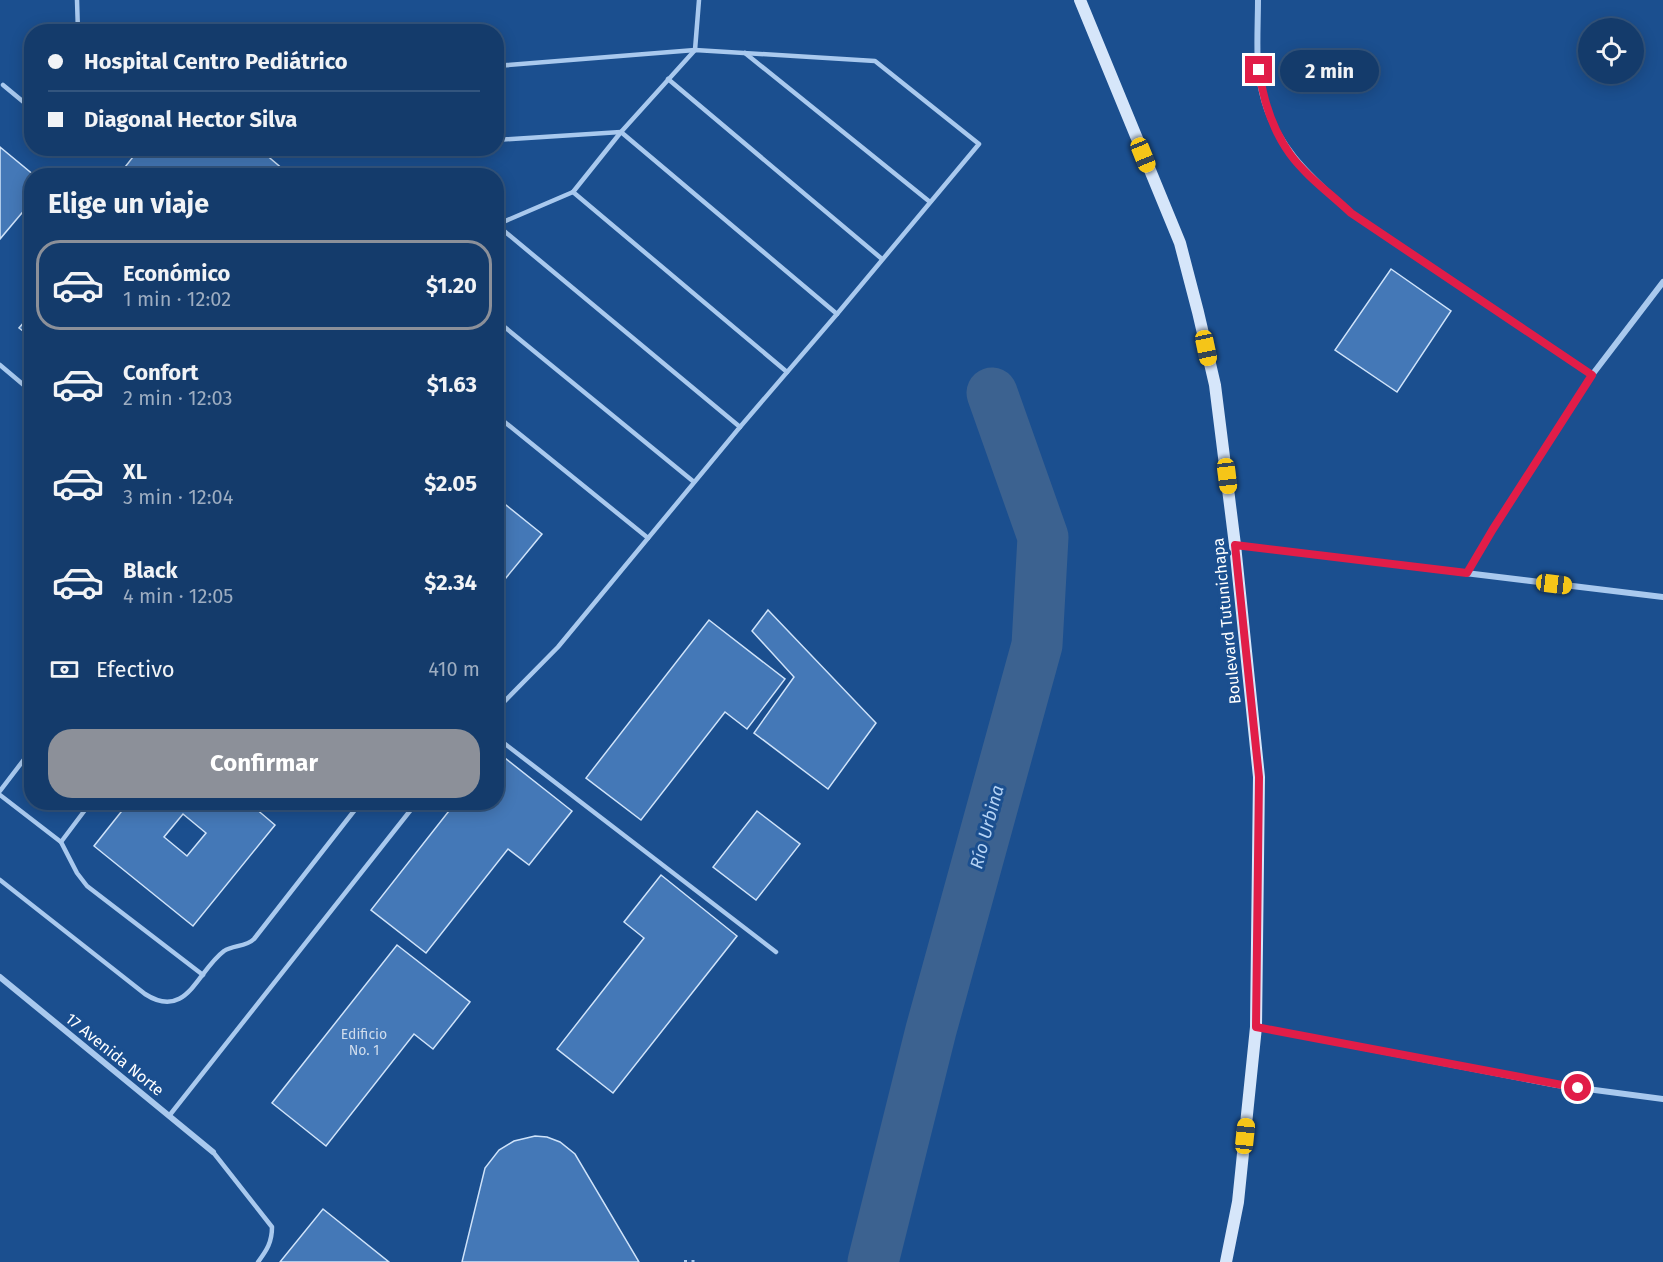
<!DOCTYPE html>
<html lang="es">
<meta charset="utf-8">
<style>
body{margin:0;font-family:"Fira Sans",sans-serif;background:#1d4271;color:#f1f3f6;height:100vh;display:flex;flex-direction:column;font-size:22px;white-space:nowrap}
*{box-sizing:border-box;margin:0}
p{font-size:20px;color:#9dadc1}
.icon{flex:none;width:33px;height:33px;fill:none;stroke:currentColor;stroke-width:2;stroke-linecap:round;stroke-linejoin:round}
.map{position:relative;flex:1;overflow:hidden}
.side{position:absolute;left:24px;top:168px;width:480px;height:642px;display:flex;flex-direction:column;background:#143b6b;border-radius:24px;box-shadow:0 3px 15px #0003,0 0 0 2px #33557e}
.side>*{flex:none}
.top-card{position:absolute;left:24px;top:24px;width:480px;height:132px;border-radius:24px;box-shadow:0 3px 15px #0003,0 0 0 2px #33557e;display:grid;align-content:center;height:132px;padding:0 24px;background:#143b6b}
.buttons{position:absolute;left:1578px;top:18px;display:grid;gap:12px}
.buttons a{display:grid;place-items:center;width:66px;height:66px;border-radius:50%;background:#143b6b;box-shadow:0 3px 15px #0003,0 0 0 2px #33557e;font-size:30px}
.end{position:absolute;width:27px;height:27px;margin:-14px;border:8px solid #e11d48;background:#fff;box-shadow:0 0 0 3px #fff}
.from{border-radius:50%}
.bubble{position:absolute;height:42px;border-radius:21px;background:#143b6b;box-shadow:0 3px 15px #0003,0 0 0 2px #33557e;font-size:20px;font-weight:700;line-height:42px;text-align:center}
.car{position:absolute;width:18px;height:36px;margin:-18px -9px;border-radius:8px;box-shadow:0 0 4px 2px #0007;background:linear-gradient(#f5c518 24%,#345 0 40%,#f5c518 0 76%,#345 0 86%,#f5c518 0)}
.top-card b{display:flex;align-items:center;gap:21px;height:57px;font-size:22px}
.top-card b+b{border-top:2px solid #33557e}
.top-card i{width:15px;height:15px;background:#f1f3f6}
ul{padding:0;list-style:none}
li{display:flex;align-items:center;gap:18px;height:90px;margin:0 12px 9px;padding:0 12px;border:3px solid transparent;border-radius:24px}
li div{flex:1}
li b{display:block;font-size:22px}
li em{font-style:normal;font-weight:700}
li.active{border-color:#8c9099}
li>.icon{width:54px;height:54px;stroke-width:1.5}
h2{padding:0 24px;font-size:27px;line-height:72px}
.pay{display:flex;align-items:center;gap:15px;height:66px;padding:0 24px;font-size:22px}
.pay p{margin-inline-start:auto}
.button{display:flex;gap:12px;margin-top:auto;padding:12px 24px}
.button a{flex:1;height:69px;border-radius:24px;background:#8c9099;color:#fff;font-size:24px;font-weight:700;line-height:69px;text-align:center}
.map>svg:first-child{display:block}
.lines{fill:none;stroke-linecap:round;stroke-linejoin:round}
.river{stroke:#3c6290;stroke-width:51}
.building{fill:#4478b7;stroke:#cfe3fa;stroke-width:1.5;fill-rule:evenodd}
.path{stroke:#a9c9ee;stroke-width:4;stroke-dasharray:3 4.5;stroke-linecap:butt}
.service{stroke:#a9c9ee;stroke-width:4.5}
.minor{stroke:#a9c9ee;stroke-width:6}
.secondary{stroke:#d6e6fa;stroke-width:12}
.route{stroke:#e11d48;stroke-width:8}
.labels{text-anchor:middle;stroke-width:6;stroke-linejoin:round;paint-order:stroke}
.number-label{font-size:14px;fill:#d0dded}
.street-label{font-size:16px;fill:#fff;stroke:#1b4f8f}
.water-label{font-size:18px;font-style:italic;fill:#b5d3f5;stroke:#1b4f8f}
</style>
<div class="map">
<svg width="1663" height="1262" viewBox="0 0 1663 1262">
<rect width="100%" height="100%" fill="#1b4f8f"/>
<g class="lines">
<path class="river" d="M873,1262L931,1030L1037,645L1043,537L992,393"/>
</g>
<g class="building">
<path d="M0,147L35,176H32V201L0,239Z"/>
<path d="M140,148H258L291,176H118Z"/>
<path d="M1391,269L1451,311L1397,392L1335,350Z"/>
<path d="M32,313V338L19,328Z"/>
<path d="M496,497L542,534L496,590Z"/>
<path d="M768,610L876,723L828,789L754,733L794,677L752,631Z"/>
<path d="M709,620L785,679L747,729L725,712L641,820L586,778Z"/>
<path d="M496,751L572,811L529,865L508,849L426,953L371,910L456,802H496Z"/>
<path d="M129,802H248L275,825L193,926L94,846ZM183,814L206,833L187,856L164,837Z"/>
<path d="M757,811L800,844L756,900L713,867Z"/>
<path d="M661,875L737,936L613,1093L557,1049L644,938L624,922Z"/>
<path d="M397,945L470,1002L433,1049L414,1034L326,1146L272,1103Z"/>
<path d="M535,1136L547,1137L560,1142L575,1154L639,1262H462L485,1168L499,1150L514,1141Z"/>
<path d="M323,1209L389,1262H280Z"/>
</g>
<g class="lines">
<path class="path" d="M684,1262H696"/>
<g class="service">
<path d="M77,0L78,32"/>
<path d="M745,53L930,202"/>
<path d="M496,66L695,50L875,61L979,144L837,314L740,427L558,647L496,710"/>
<path d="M668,79L882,259"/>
<path d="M3,85L32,109"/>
<path d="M496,140L621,132L837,314"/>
<path d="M342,148L343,151L378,148"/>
<path d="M573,192L787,372"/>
<path d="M496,225L573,192L621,132L695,50L699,0"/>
<path d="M497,225L740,427"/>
<path d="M496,320L694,482"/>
<path d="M0,365L32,392"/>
<path d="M496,415L648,538"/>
<path d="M496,737L776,952"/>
<path d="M0,791L32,749"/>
<path d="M0,795L61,842L77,873L87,886L203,975"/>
<path d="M61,842L91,802"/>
<path d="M0,880L145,994C187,1021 197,971 224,951C233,945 246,947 254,939L361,802"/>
<path d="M169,1116L417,802"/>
<path d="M213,1152L272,1227C272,1242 267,1250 258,1262"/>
</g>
<g class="minor">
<path d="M1258,0C1258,30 1255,63 1262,92C1274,146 1312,178 1351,213L1592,375"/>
<path d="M1235,545L1663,597"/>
<path d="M1467,573L1493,529L1592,375L1663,282"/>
<path d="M0,977L213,1152"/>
<path d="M1256,1027L1557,1085L1663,1099"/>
</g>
<path class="secondary" d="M1080,0L1180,243L1198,312L1215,385L1235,545L1259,777L1256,1027L1238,1202L1226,1262"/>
</g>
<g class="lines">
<path class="route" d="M1259,70C1263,99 1272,129 1290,154C1306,176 1331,194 1351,213L1592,375L1493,529L1467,573L1235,545L1259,777L1256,1027L1578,1088"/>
</g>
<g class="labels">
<g class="number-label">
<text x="364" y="1039">Edificio<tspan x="364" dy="16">No. 1</tspan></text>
</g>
<g class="street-label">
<text transform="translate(1226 621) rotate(-96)" y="6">Boulevard Tutunichapa</text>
<text transform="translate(115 1054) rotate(39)" y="6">17 Avenida Norte</text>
</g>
<g class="water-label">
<text transform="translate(987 827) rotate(-75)" y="6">Río Urbina</text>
</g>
</g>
</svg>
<div class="buttons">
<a><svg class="icon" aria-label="locate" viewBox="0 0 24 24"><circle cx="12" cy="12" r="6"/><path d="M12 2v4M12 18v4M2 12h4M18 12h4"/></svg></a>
</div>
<i class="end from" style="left:1578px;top:1088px"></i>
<i class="end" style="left:1259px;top:70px"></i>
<div class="bubble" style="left:1280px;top:50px;width:99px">2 min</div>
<i class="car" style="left:1143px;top:155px;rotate:158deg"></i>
<i class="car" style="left:1206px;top:348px;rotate:168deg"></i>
<i class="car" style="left:1227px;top:476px;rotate:173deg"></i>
<i class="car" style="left:1554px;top:584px;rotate:97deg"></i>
<i class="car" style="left:1245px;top:1136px;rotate:6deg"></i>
<div class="top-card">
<b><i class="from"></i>Hospital Centro Pediátrico</b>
<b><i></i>Diagonal Hector Silva</b>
</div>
<section class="side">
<h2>Elige un viaje</h2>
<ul>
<li class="active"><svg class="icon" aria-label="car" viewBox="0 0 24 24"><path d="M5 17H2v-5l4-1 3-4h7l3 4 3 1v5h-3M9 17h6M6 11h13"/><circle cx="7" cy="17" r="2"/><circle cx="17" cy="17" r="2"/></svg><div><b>Económico</b><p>1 min · 12:02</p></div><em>$1.20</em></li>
<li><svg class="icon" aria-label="car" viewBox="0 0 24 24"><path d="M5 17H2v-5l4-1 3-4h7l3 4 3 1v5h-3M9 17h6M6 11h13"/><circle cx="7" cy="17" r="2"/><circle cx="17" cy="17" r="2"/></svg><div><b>Confort</b><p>2 min · 12:03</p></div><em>$1.63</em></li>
<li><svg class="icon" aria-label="car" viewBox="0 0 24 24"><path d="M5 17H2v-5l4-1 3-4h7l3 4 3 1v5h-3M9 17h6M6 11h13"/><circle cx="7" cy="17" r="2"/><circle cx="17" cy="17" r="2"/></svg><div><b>XL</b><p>3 min · 12:04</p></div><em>$2.05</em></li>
<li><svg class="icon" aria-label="car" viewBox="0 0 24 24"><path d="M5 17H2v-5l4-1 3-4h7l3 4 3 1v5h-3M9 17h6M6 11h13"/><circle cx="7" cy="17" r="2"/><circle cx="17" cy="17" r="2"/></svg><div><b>Black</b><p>4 min · 12:05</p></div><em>$2.34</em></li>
</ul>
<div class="pay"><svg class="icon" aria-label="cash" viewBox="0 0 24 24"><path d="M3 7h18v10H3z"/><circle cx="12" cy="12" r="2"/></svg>Efectivo<p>410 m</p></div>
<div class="button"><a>Confirmar</a></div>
</section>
</div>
